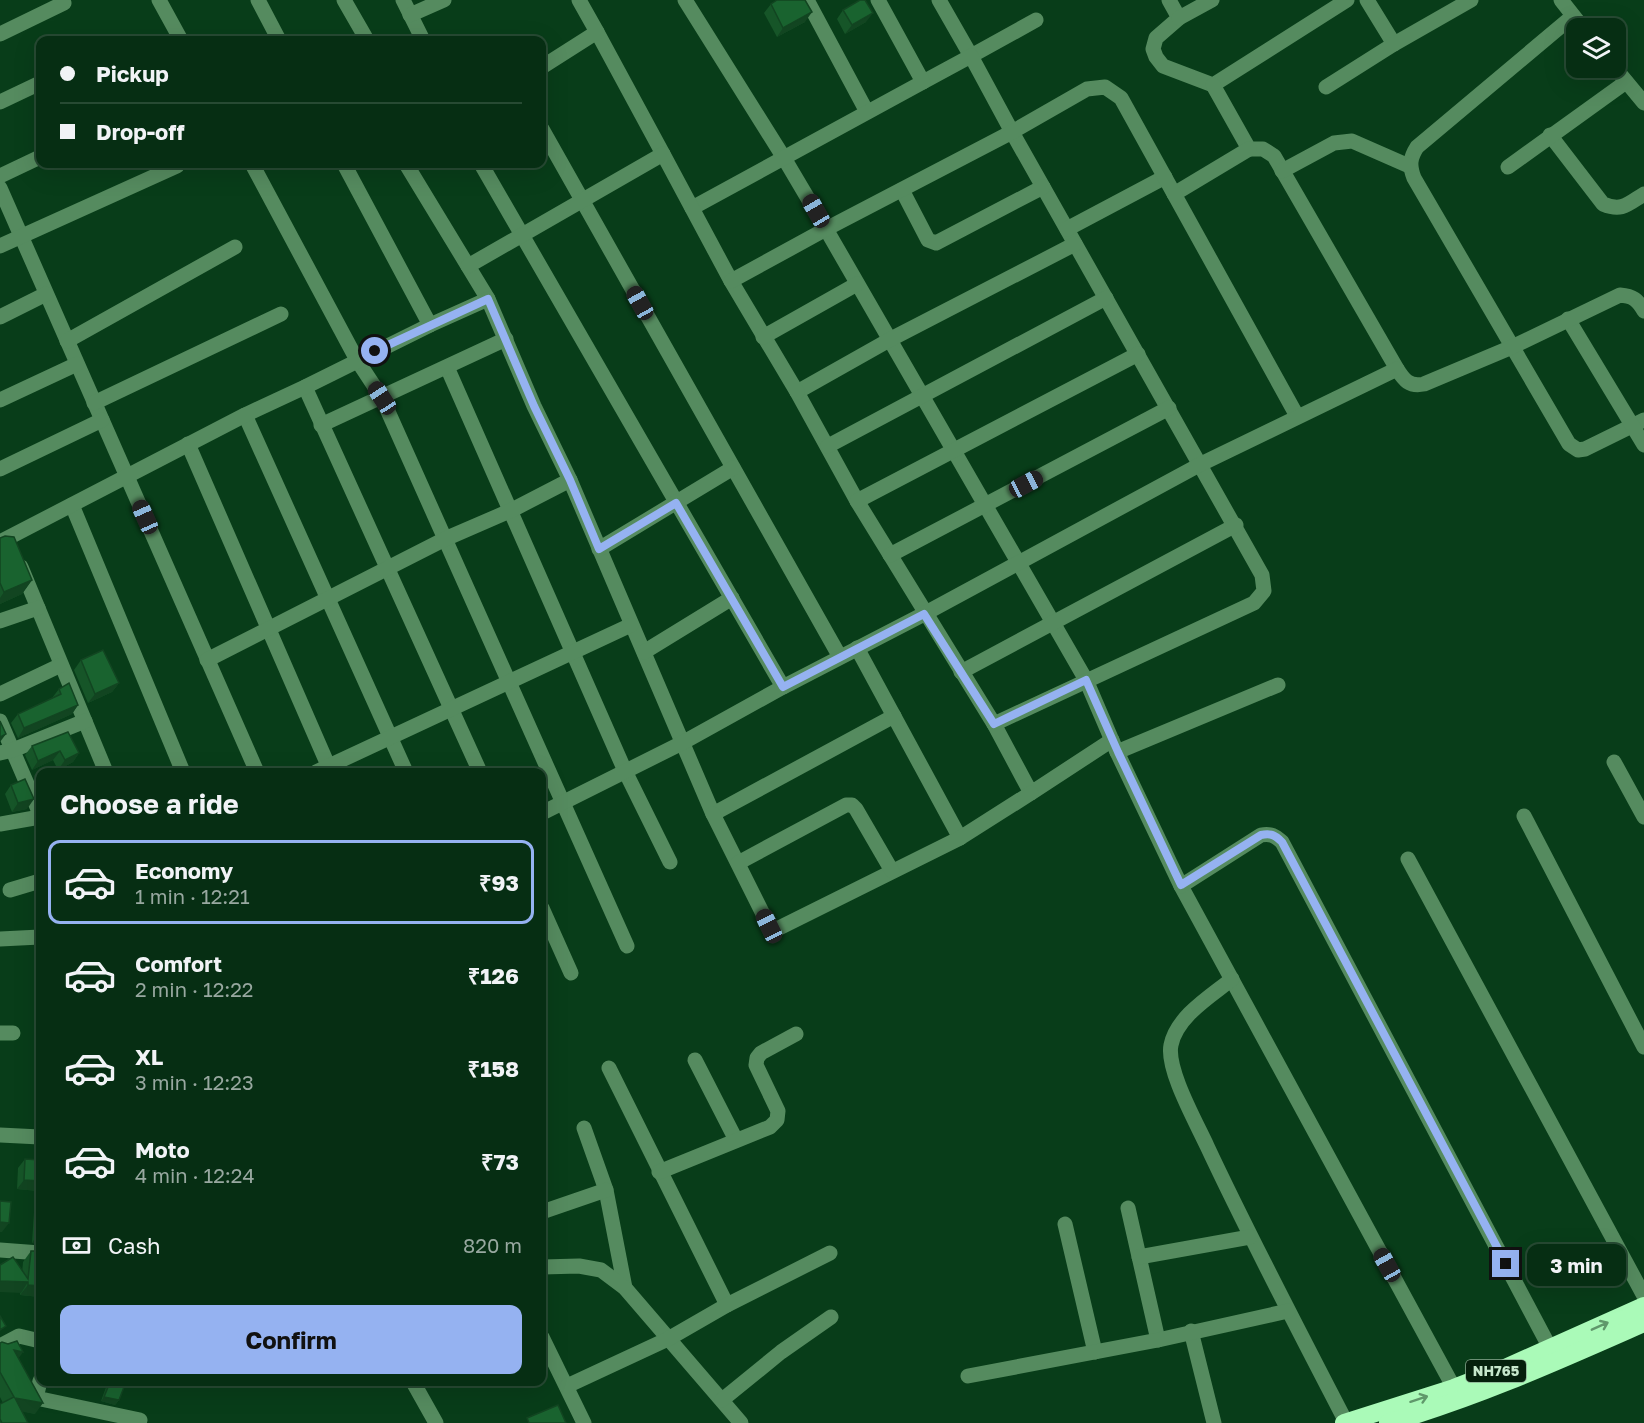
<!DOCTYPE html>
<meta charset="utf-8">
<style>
body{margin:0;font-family:"Golos Text",sans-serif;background:#143a21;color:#f1f3f6;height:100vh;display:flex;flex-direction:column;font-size:22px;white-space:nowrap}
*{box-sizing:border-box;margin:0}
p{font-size:20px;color:#98a8a0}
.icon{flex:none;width:33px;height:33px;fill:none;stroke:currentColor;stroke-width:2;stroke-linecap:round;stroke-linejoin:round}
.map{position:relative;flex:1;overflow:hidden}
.side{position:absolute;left:36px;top:768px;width:510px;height:618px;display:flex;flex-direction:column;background:#062e13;border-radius:12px;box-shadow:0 6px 24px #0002,0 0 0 2px #274a33}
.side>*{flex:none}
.hud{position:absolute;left:36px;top:36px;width:510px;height:132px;border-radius:12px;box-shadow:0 6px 24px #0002,0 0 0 2px #274a33;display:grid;align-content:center;height:132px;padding:0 24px;background:#062e13}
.controls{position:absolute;left:1566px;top:18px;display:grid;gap:12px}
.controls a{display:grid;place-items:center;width:60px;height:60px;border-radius:12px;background:#062e13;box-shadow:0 6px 24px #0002,0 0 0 2px #274a33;font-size:30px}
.end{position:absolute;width:27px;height:27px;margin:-14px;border:8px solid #95b2f1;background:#111;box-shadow:0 0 0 3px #111}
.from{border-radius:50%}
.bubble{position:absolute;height:42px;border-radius:12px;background:#062e13;box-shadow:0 6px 24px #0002,0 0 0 2px #274a33;font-size:20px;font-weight:700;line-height:42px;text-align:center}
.car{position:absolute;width:18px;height:36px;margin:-18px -9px;border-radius:8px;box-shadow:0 0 4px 2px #0007;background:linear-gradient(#222 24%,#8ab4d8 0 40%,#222 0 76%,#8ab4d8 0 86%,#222 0)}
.hud b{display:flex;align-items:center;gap:21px;height:57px;font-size:22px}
.hud b+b{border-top:2px solid #274a33}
.hud i{width:15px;height:15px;background:#f1f3f6}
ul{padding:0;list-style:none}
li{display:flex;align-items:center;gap:18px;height:84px;margin:0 12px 9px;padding:0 12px;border:3px solid transparent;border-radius:12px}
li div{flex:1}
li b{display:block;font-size:22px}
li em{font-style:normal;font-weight:700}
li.active{border-color:#95b2f1}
li>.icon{width:54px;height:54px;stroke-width:1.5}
h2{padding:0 24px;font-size:27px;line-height:72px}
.pay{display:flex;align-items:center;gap:15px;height:66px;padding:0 24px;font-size:22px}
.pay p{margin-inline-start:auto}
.button{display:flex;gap:12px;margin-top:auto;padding:12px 24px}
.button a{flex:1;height:69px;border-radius:12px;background:#95b2f1;color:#111;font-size:24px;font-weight:700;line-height:69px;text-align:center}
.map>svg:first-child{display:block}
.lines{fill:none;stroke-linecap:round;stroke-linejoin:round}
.minor{stroke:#558b5f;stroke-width:15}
.highway{stroke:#aafab8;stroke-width:18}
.wall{fill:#165528}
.shaded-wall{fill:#124521}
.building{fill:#19632f;stroke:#124521;stroke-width:1.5}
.oneway{stroke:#60986b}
.route{stroke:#95b2f1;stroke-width:8}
.labels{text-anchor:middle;stroke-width:5;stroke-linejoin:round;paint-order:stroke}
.shield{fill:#05200c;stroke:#8cab92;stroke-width:1.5}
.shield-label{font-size:14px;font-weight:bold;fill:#c6e7cb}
</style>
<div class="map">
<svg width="1644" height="1423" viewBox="0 0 1644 1423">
<rect width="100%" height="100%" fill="#083d19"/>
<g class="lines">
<g class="minor">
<path d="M159,0L181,40"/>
<path d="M258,0L279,40"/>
<path d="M344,0L367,40"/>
<path d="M403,0L423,40"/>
<path d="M685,0L784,158L826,229L1086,680L1117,752L1181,886L1454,1388"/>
<path d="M807,0L867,112"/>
<path d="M939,0L971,56L1036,20"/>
<path d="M1169,0L1179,18L1156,38L1153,49L1156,57L1163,66L1213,85L1347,0"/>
<path d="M1367,0L1394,44"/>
<path d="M1561,0L1583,28"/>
<path d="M410,15L444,0"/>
<path d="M1573,16L1417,147C1410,158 1409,165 1414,178L1569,444L1578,450L1585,449L1644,420"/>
<path d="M1179,18L1212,0"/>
<path d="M597,32L663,154"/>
<path d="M0,34L64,3"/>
<path d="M542,67L597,32L579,0"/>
<path d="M1615,68L1644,103"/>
<path d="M923,82L971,56L1012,132L1262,575L1264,591L1254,603L994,724"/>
<path d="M1213,85L1249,149H1263L1274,156L1397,369"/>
<path d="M1326,87L1394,44L1471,0"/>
<path d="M0,102L40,83"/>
<path d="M542,129L840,657"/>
<path d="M1550,135L1603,204C1622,212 1628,204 1644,194"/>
<path d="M252,164L357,360L382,398L627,946"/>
<path d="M406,164L488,299L534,406L570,480L713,814L894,716"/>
<path d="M481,164L783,687"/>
<path d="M1508,167L1626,82"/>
<path d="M1282,171L1334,143L1352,141L1409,166"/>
<path d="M0,176L40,157"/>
<path d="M0,188L257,772"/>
<path d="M902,190L928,240L936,243L1043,187"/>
<path d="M1174,194L1249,149"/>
<path d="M692,208L923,82L878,0"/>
<path d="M1067,229L1165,177"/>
<path d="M1075,244L891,339L797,392L857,501L994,724L1031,793L1112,740"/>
<path d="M0,246L177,166"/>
<path d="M468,266L663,154L731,281L797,392"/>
<path d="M731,281L826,229L1012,132L1087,89L1105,87L1121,98L1297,416"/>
<path d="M0,317L46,294"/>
<path d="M1568,319L1644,445"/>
<path d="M430,325L488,299"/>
<path d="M763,337L857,284"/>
<path d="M67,341L235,247"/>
<path d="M447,367L625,771L670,862"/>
<path d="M305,387L480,772"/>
<path d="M0,400L77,364"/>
<path d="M94,403L281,314"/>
<path d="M245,415L406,772"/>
<path d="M321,425L506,339"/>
<path d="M188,444L331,772"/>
<path d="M828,446L1106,298"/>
<path d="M0,469L102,420"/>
<path d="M857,501L1138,354"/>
<path d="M72,505L183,772"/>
<path d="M0,542L245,415L305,387L430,325L344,164"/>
<path d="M599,549L733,468"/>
<path d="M890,555L1169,408"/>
<path d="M21,567L106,772"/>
<path d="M0,621L38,608"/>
<path d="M857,648L960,838"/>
<path d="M644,652L732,598"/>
<path d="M207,660L445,539L512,510L570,480"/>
<path d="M961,672L1236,525"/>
<path d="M0,694L61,665"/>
<path d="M0,721L40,814"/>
<path d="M1117,752L1278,685"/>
<path d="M0,753L13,750L85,721"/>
<path d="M1614,762L1644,817"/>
<path d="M316,772L631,625"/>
<path d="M542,813L682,743L783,687L924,614L1201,464L1397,369C1404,380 1409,387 1424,384L1512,347L1620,295C1633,296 1638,300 1644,311"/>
<path d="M713,814L769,926L777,929L960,838L1031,793"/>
<path d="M1524,816L1644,1047"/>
<path d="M0,824L40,817"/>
<path d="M1408,859L1644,1296"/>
<path d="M738,863L846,805H852L856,809L892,871"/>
<path d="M1181,886L1261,835C1271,833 1275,836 1282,842L1550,1348"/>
<path d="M10,890L40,881"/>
<path d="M542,908L571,973"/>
<path d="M0,939L40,937"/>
<path d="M1232,979C1211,996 1177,1016 1171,1045C1166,1069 1196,1122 1207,1146C1251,1240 1299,1331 1346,1422"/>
<path d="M0,1033H13"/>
<path d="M695,1060L736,1140"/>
<path d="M609,1068L727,1305"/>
<path d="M584,1128L606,1190L625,1288"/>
<path d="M0,1135L40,1137"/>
<path d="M659,1172L770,1127L777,1120L778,1111L756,1065L757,1058L761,1053L796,1034"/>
<path d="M1128,1208L1158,1340"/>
<path d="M542,1212L606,1190"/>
<path d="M1065,1224L1095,1352"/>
<path d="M0,1250L40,1253"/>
<path d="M1139,1257L1250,1237"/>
<path d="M542,1267L579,1266L601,1270L625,1288L741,1423"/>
<path d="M1191,1331L1214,1423"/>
<path d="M542,1337L584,1423"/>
<path d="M0,1346L19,1336L40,1341"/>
<path d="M968,1376L1158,1340L1288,1311"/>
<path d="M40,1381L36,1398L140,1420"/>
<path d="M413,1382L436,1423"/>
<path d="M567,1386L668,1339L727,1305L830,1253"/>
<path d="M722,1400L781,1352L831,1317"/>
</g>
<g class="highway">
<path d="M1344,1423L1454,1388L1503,1369L1644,1306"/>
<path d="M1388,1423C1476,1398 1560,1360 1644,1323"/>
</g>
</g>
<g class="wall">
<path d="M771,4L805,22L777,37L764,13Z"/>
<path d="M843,10L866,22L845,34L837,19Z"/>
<path d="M0,538L32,580L22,594L0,604Z"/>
<path d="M81,660L119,683L112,692L88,703L74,670Z"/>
<path d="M59,689L78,705L72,714L18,738L11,723L18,714L52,698Z"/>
<path d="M32,746L79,753L73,762L58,770L53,760L32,770L25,755Z"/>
<path d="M11,785L27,809L12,812L5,794Z"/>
<path d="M25,1159L40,1160V1188L38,1191L17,1189L18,1168Z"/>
<path d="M40,1188V1244L32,1243L35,1196Z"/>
<path d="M31,1251H40V1297L20,1295L23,1262Z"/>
<path d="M0,1343L19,1358L35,1414L22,1411L28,1423H0V1404L3,1403L0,1397Z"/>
<path d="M108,1382H126L119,1400L115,1405L101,1401Z"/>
</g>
<g class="shaded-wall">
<path d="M812,12L805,22L777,37L783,28Z"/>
<path d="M873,13L866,22L845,34L852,25Z"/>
<path d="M32,580L22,594L0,604V598L4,592Z"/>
<path d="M119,683L112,692L88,703L95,694Z"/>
<path d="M78,705L72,714L18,738L24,728Z"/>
<path d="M6,734L0,742V737Z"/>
<path d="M60,751L53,760L32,770L38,761Z"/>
<path d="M79,753L73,762L58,770L65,760Z"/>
<path d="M34,799L27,809L12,812L18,803Z"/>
<path d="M24,1180L40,1181V1188L38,1191L17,1189Z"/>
<path d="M0,1222L9,1223L2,1232H0Z"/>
<path d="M39,1232H40V1244L32,1243Z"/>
<path d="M0,1281L28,1282L21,1293L0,1292Z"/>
<path d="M28,1285L40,1286V1297L20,1295Z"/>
<path d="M14,1350L23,1352L15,1364Z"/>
<path d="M104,1397L119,1400L115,1405L101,1401Z"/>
<path d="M15,1398L43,1403L35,1414L7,1409Z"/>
</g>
<g class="building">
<path d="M777,0H805L812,12L783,28L771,4Z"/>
<path d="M860,0H865L873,13L852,25L843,10Z"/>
<path d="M5,536L14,537L32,580L4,592L0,583V538Z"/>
<path d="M103,650L119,683L95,694L81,660Z"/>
<path d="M69,683L78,705L24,728L18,714L61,694L59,689Z"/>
<path d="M0,721L6,734L0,737Z"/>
<path d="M68,732L79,753L65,760L60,751L38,761L32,746Z"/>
<path d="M25,779L34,799L18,803L11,785Z"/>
<path d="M25,1159L40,1160V1181L24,1180Z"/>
<path d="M0,1201L11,1202L9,1223L0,1222Z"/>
<path d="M40,1214V1232H39Z"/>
<path d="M31,1251H40V1286L28,1285V1282L0,1281V1265L13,1257L28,1279Z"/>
<path d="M0,1316L6,1326L0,1330Z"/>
<path d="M17,1341L23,1352L14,1350L43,1403L15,1398L28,1423H2L0,1419V1404L14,1397L0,1372V1343L2,1342L8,1344Z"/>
<path d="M110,1382H126L119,1400L104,1397Z"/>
<path d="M558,1405L566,1423H529L527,1418Z"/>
</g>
<defs><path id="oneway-shaft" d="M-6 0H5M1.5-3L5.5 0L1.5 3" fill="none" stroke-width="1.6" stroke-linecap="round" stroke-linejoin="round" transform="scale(1.5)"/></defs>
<g class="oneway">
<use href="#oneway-shaft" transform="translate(1600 1326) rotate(-24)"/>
<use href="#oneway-shaft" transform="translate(1419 1399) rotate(-18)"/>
</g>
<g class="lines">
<path class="route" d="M375,351L488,299L534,406L570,480L599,549L676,503L783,687L924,614L994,724L1086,680L1118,752L1181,885L1261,835C1271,833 1275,835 1282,842L1506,1264"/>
</g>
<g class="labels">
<rect class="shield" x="1466" y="1360" width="60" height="22" rx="4.5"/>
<g class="shield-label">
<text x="1496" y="1376">NH765</text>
</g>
</g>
</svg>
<div class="controls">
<a><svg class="icon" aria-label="layers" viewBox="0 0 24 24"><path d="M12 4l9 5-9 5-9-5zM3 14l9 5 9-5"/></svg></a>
</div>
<i class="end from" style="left:375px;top:351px"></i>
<i class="end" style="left:1506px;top:1264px"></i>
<div class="bubble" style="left:1527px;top:1244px;width:99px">3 min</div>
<i class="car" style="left:816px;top:211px;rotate:330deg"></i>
<i class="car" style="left:640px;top:303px;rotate:331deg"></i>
<i class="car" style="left:382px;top:398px;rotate:327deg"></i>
<i class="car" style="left:1026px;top:484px;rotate:62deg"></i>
<i class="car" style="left:145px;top:517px;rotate:336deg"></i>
<i class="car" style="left:769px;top:926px;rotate:334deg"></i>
<i class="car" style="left:1387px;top:1265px;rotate:331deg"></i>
<div class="hud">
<b><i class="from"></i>Pickup</b>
<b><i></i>Drop-off</b>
</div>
<section class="side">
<h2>Choose a ride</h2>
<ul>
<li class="active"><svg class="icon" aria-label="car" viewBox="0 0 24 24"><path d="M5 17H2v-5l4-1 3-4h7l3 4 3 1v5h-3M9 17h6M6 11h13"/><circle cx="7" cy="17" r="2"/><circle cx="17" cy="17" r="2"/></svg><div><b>Economy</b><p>1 min · 12:21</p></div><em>₹93</em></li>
<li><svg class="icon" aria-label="car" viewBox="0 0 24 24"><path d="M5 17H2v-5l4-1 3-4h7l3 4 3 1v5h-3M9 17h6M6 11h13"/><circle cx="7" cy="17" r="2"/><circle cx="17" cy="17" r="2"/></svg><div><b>Comfort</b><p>2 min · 12:22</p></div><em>₹126</em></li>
<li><svg class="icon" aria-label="car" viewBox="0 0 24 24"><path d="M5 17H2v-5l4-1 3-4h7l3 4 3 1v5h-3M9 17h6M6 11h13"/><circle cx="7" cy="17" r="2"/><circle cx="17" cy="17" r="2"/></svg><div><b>XL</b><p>3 min · 12:23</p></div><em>₹158</em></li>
<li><svg class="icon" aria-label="car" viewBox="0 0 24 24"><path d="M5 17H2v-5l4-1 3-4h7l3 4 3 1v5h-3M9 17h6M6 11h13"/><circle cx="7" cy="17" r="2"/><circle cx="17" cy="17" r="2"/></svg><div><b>Moto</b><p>4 min · 12:24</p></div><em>₹73</em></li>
</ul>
<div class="pay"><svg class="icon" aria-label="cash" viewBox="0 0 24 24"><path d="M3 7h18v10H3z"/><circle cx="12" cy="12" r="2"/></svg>Cash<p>820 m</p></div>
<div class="button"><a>Confirm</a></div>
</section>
</div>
